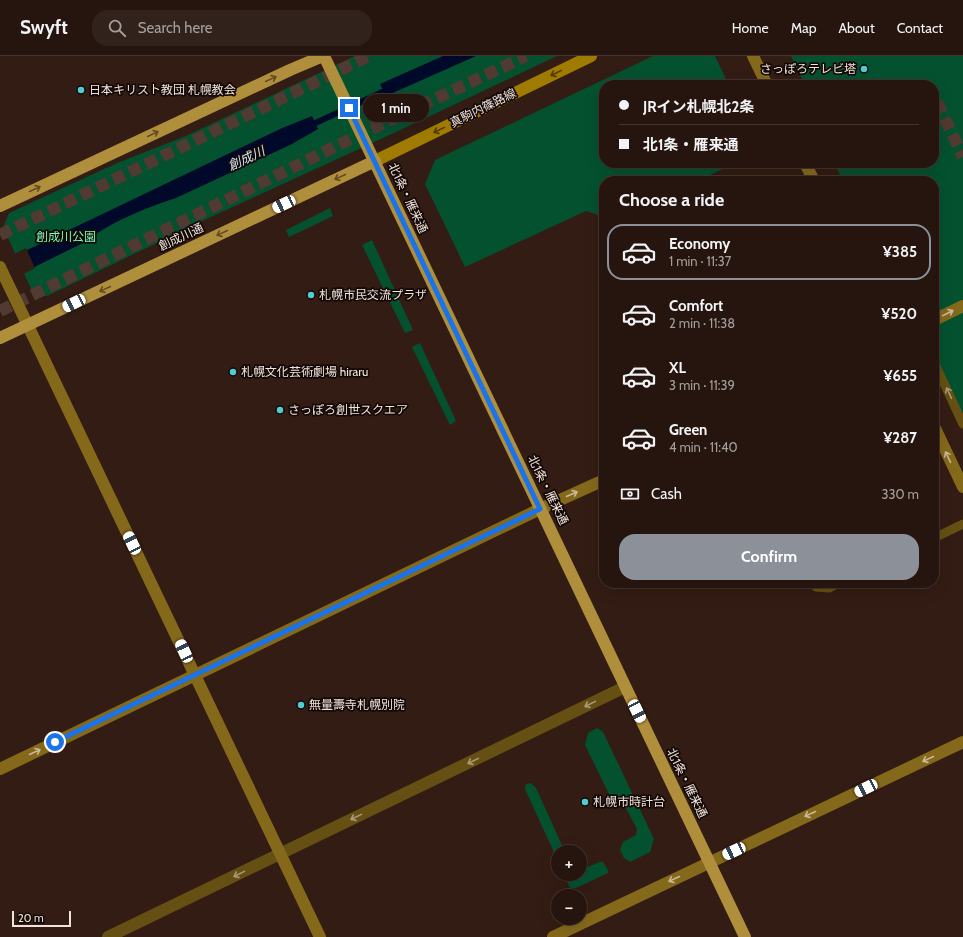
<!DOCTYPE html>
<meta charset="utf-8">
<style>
body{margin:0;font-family:Cabin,"Noto Sans JP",sans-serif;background:#32221c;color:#f1f3f6;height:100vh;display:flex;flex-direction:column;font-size:15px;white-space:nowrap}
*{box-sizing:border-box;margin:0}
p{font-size:13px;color:#a49f9e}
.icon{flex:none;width:22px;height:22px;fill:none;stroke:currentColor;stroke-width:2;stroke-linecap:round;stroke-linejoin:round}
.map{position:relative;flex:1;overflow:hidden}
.panel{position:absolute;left:599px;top:120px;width:340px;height:412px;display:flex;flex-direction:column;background:#26150e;border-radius:16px;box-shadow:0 4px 16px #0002,0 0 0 1px #42342e}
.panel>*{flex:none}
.top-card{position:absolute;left:599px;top:24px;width:340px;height:88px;border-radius:16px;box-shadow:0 4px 16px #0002,0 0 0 1px #42342e;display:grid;align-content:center;height:88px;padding:0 20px;background:#26150e}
.buttons{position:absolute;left:551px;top:789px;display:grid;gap:8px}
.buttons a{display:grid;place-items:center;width:36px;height:36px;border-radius:50%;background:#26150e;box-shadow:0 4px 16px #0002,0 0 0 1px #42342e;font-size:20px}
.scale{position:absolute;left:12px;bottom:10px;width:59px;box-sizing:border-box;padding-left:4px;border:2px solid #f2e2dc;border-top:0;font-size:11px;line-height:14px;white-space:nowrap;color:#f2e2dc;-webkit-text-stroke:3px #130906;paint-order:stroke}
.end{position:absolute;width:18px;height:18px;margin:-9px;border:5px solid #1a73e8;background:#fff;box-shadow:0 0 0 2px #fff}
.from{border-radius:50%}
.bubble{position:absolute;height:28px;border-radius:14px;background:#26150e;box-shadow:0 4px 16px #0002,0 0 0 1px #42342e;font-size:13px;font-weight:700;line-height:28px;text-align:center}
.car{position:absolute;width:12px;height:24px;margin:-12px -6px;border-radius:5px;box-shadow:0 0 3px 1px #0007;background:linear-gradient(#fff 24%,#345 0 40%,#fff 0 76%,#345 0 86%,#fff 0)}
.top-card b{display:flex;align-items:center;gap:14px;height:38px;font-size:15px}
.top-card b+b{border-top:1px solid #42342e}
.top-card i{width:10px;height:10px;background:#f1f3f6}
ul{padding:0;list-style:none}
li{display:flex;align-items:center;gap:12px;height:56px;margin:0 8px 6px;padding:0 12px;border:2px solid transparent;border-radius:16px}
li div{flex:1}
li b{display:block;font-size:15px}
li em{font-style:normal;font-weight:700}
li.current{border-color:#8c9099}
li>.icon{width:36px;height:36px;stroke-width:1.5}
h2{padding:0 20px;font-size:18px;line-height:48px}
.pay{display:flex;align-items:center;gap:10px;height:44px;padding:0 20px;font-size:15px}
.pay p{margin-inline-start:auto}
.primary-button{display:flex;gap:8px;margin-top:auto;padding:8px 20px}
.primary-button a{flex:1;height:46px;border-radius:16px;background:#8c9099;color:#fff;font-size:16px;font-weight:700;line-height:46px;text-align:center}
header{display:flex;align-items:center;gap:24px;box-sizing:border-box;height:56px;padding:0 20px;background:#26150e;border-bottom:1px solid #42342e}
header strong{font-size:19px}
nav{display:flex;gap:22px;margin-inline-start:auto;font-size:14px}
.search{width:280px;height:36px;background:#32221c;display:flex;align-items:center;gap:10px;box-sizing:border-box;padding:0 14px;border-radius:16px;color:#a49f9e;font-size:15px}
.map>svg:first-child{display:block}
.green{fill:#045130}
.water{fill:#000929}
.pier{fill:#331c13}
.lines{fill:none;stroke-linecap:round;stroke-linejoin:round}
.stream{stroke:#000929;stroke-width:6}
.street-tunnel{stroke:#503a31;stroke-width:12;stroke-dasharray:12 6;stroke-linecap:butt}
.secondary-tunnel{stroke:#503a31;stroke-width:12;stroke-dasharray:12 6;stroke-linecap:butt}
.lane{stroke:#654f12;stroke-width:9}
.street{stroke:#654f12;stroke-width:12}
.secondary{stroke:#85691b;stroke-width:12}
.primary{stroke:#a07b02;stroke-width:12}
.highway{stroke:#b08f3c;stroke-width:12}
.oneway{stroke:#523c04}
.oneway2{stroke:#624c21}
.oneway3{stroke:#ccb898}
.oneway4{stroke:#ac9877}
.route{stroke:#1a73e8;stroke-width:5}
.poi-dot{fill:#51ccd3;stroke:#130906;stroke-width:1.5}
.labels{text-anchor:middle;stroke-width:3.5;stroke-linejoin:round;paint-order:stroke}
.poi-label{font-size:12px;fill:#f2e2dc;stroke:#130906;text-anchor:start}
.street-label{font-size:12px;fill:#f2e2dc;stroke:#130906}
.park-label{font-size:12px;fill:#7cfdb8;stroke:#130906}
.water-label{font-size:13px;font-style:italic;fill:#d5e3f6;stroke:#130906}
</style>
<header>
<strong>Swyft</strong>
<div class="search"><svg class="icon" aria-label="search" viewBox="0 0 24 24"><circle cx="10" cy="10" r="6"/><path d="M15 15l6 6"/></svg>Search here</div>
<nav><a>Home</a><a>Map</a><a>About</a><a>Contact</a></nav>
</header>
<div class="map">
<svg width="963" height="881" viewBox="0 0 963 881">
<rect width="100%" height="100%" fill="#331c13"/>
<g class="green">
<path d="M355,0H557L396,76L198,167L47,240L32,235L3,171L9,157L117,107L186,80Z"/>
<path d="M653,0H715L729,29H604V107H736L697,125H604V161L586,155L465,211L425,128L435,104Z"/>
<path d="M791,0H963V358L934,299V125H843L834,107H934V29H805Z"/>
<path d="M330,152L333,160L289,181L286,174Z"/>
<path d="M372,184L413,274L405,277L362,189Z"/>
<path d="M420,287L456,365L450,369L412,291Z"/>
<path d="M597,672L603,676L654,783L650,796L630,806L624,802L620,794L623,786L636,779L637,773L620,741L610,740L585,689L588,677Z"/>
<path d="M531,727L536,732L565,796H558V805L525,733L526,728Z"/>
<path d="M600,806H603L608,814V817L576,832H570L564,818H580V811L585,812Z"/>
</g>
<g class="water">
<path d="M443,0H476L386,40L380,28Z"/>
<path d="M312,60L318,73L292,88L176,142C148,151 108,167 85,186L0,228V207L280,73Z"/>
</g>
<path class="pier" d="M26,192L35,212L0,230V205Z"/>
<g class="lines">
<path class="stream" d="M309,70L391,32"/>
<path class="street-tunnel" d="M937,46L963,101"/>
<g class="secondary-tunnel">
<path d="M0,179L369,0"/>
<path d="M0,255L361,78L526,0"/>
</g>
<g class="lane">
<path d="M934,306L963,368"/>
<path d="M934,482L963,468"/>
<path d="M814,527L816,531L829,532L839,527"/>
</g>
<path class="street" d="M108,881L625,631"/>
<g class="secondary">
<path d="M753,0L767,29"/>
<path d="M805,107L814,125"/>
<path d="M0,211L320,881"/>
<path d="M934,264L963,250"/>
<path d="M934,370L963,431"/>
<path d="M0,713L540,453L604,424"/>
<path d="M553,881L963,686"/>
</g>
<path class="primary" d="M375,105L591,0"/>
<g class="highway">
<path d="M324,0L745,881"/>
<path d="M0,150L290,14L323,0"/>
<path d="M0,282L375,105"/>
</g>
</g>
<defs><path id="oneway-shaft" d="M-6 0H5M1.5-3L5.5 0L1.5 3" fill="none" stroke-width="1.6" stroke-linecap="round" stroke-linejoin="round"/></defs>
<g class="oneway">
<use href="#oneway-shaft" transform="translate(556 17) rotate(154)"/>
<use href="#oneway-shaft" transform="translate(439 74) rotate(154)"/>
</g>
<g class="oneway2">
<use href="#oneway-shaft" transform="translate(271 23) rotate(-25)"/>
<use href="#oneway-shaft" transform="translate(153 78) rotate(-25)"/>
<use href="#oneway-shaft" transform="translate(340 121) rotate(155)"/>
<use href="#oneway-shaft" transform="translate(35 133) rotate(-25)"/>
<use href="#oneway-shaft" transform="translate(222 177) rotate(155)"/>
<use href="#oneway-shaft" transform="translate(105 233) rotate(155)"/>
</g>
<g class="oneway3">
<use href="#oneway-shaft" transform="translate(948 257) rotate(-27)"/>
<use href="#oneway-shaft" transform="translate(948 401) rotate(-115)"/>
<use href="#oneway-shaft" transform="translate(572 438) rotate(-24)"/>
<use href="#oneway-shaft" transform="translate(35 696) rotate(-25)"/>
<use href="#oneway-shaft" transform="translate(928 703) rotate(155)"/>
<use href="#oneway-shaft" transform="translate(810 758) rotate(155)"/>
<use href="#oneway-shaft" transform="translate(674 823) rotate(155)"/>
</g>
<g class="oneway4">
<use href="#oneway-shaft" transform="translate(949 337) rotate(-115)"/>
<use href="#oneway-shaft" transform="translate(590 648) rotate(154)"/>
<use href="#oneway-shaft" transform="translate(473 705) rotate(154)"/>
<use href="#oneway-shaft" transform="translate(356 761) rotate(154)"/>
<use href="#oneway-shaft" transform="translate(239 818) rotate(154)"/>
</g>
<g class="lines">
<path class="route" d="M55,686L540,453L349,52"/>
</g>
<g class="poi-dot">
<circle cx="864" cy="13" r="4"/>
<circle cx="81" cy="34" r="4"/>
<circle cx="311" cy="239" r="4"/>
<circle cx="233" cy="316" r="4"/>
<circle cx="280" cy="354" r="4"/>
<circle cx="301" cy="649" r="4"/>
<circle cx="585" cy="746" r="4"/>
</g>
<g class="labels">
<g class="poi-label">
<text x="856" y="17" text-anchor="end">さっぽろテレビ塔</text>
<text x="89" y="38">日本キリスト教団 札幌教会</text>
<text x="319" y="243">札幌市民交流プラザ</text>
<text x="241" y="320">札幌文化芸術劇場 hiraru</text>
<text x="288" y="358">さっぽろ創世スクエア</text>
<text x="309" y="653">無量壽寺札幌別院</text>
<text x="593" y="750">札幌市時計台</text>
</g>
<g class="street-label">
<text transform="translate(483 52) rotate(-26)" y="4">真駒内篠路線</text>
<text transform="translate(408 142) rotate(65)" y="4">北1条・雁来通</text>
<text transform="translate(181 181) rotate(-25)" y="4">創成川通</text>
<text transform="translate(548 434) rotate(64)" y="4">北1条・雁来通</text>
<text transform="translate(687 727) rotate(64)" y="4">北1条・雁来通</text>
</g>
<g class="park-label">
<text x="66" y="185">創成川公園</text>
</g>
<g class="water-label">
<text transform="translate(246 102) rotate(-25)" y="5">創成川</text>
</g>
</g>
</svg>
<div class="buttons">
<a>+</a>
<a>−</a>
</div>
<div class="scale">20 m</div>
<i class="end from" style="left:55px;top:686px"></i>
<i class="end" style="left:349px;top:52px"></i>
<div class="bubble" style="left:363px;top:38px;width:66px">1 min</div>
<i class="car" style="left:284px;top:148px;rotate:245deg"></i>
<i class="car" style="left:74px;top:247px;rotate:244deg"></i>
<i class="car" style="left:132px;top:487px;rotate:334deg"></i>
<i class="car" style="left:184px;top:595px;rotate:335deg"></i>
<i class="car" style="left:637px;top:655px;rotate:154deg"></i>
<i class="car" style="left:866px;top:732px;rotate:244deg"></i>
<i class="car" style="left:734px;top:795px;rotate:245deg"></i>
<div class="top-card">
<b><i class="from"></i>JRイン札幌北2条</b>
<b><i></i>北1条・雁来通</b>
</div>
<section class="panel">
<h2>Choose a ride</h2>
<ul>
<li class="current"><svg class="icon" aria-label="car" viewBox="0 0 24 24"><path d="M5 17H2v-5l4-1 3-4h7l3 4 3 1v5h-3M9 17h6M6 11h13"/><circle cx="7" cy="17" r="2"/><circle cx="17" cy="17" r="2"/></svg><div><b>Economy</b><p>1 min · 11:37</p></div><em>¥385</em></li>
<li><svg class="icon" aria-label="car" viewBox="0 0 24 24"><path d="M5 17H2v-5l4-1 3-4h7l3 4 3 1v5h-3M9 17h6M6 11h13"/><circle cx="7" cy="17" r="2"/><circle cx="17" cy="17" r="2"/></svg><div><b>Comfort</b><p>2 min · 11:38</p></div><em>¥520</em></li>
<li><svg class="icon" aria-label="car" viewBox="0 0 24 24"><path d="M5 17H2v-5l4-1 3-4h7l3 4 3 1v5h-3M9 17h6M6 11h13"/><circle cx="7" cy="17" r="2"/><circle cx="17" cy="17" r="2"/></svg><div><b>XL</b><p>3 min · 11:39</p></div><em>¥655</em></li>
<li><svg class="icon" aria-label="car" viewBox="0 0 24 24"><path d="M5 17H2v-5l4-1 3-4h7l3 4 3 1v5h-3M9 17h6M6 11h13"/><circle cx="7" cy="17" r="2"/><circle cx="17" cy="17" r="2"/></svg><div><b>Green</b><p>4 min · 11:40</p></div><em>¥287</em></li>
</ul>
<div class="pay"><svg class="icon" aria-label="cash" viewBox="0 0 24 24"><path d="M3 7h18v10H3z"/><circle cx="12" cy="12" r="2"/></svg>Cash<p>330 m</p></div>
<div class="primary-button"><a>Confirm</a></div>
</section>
</div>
